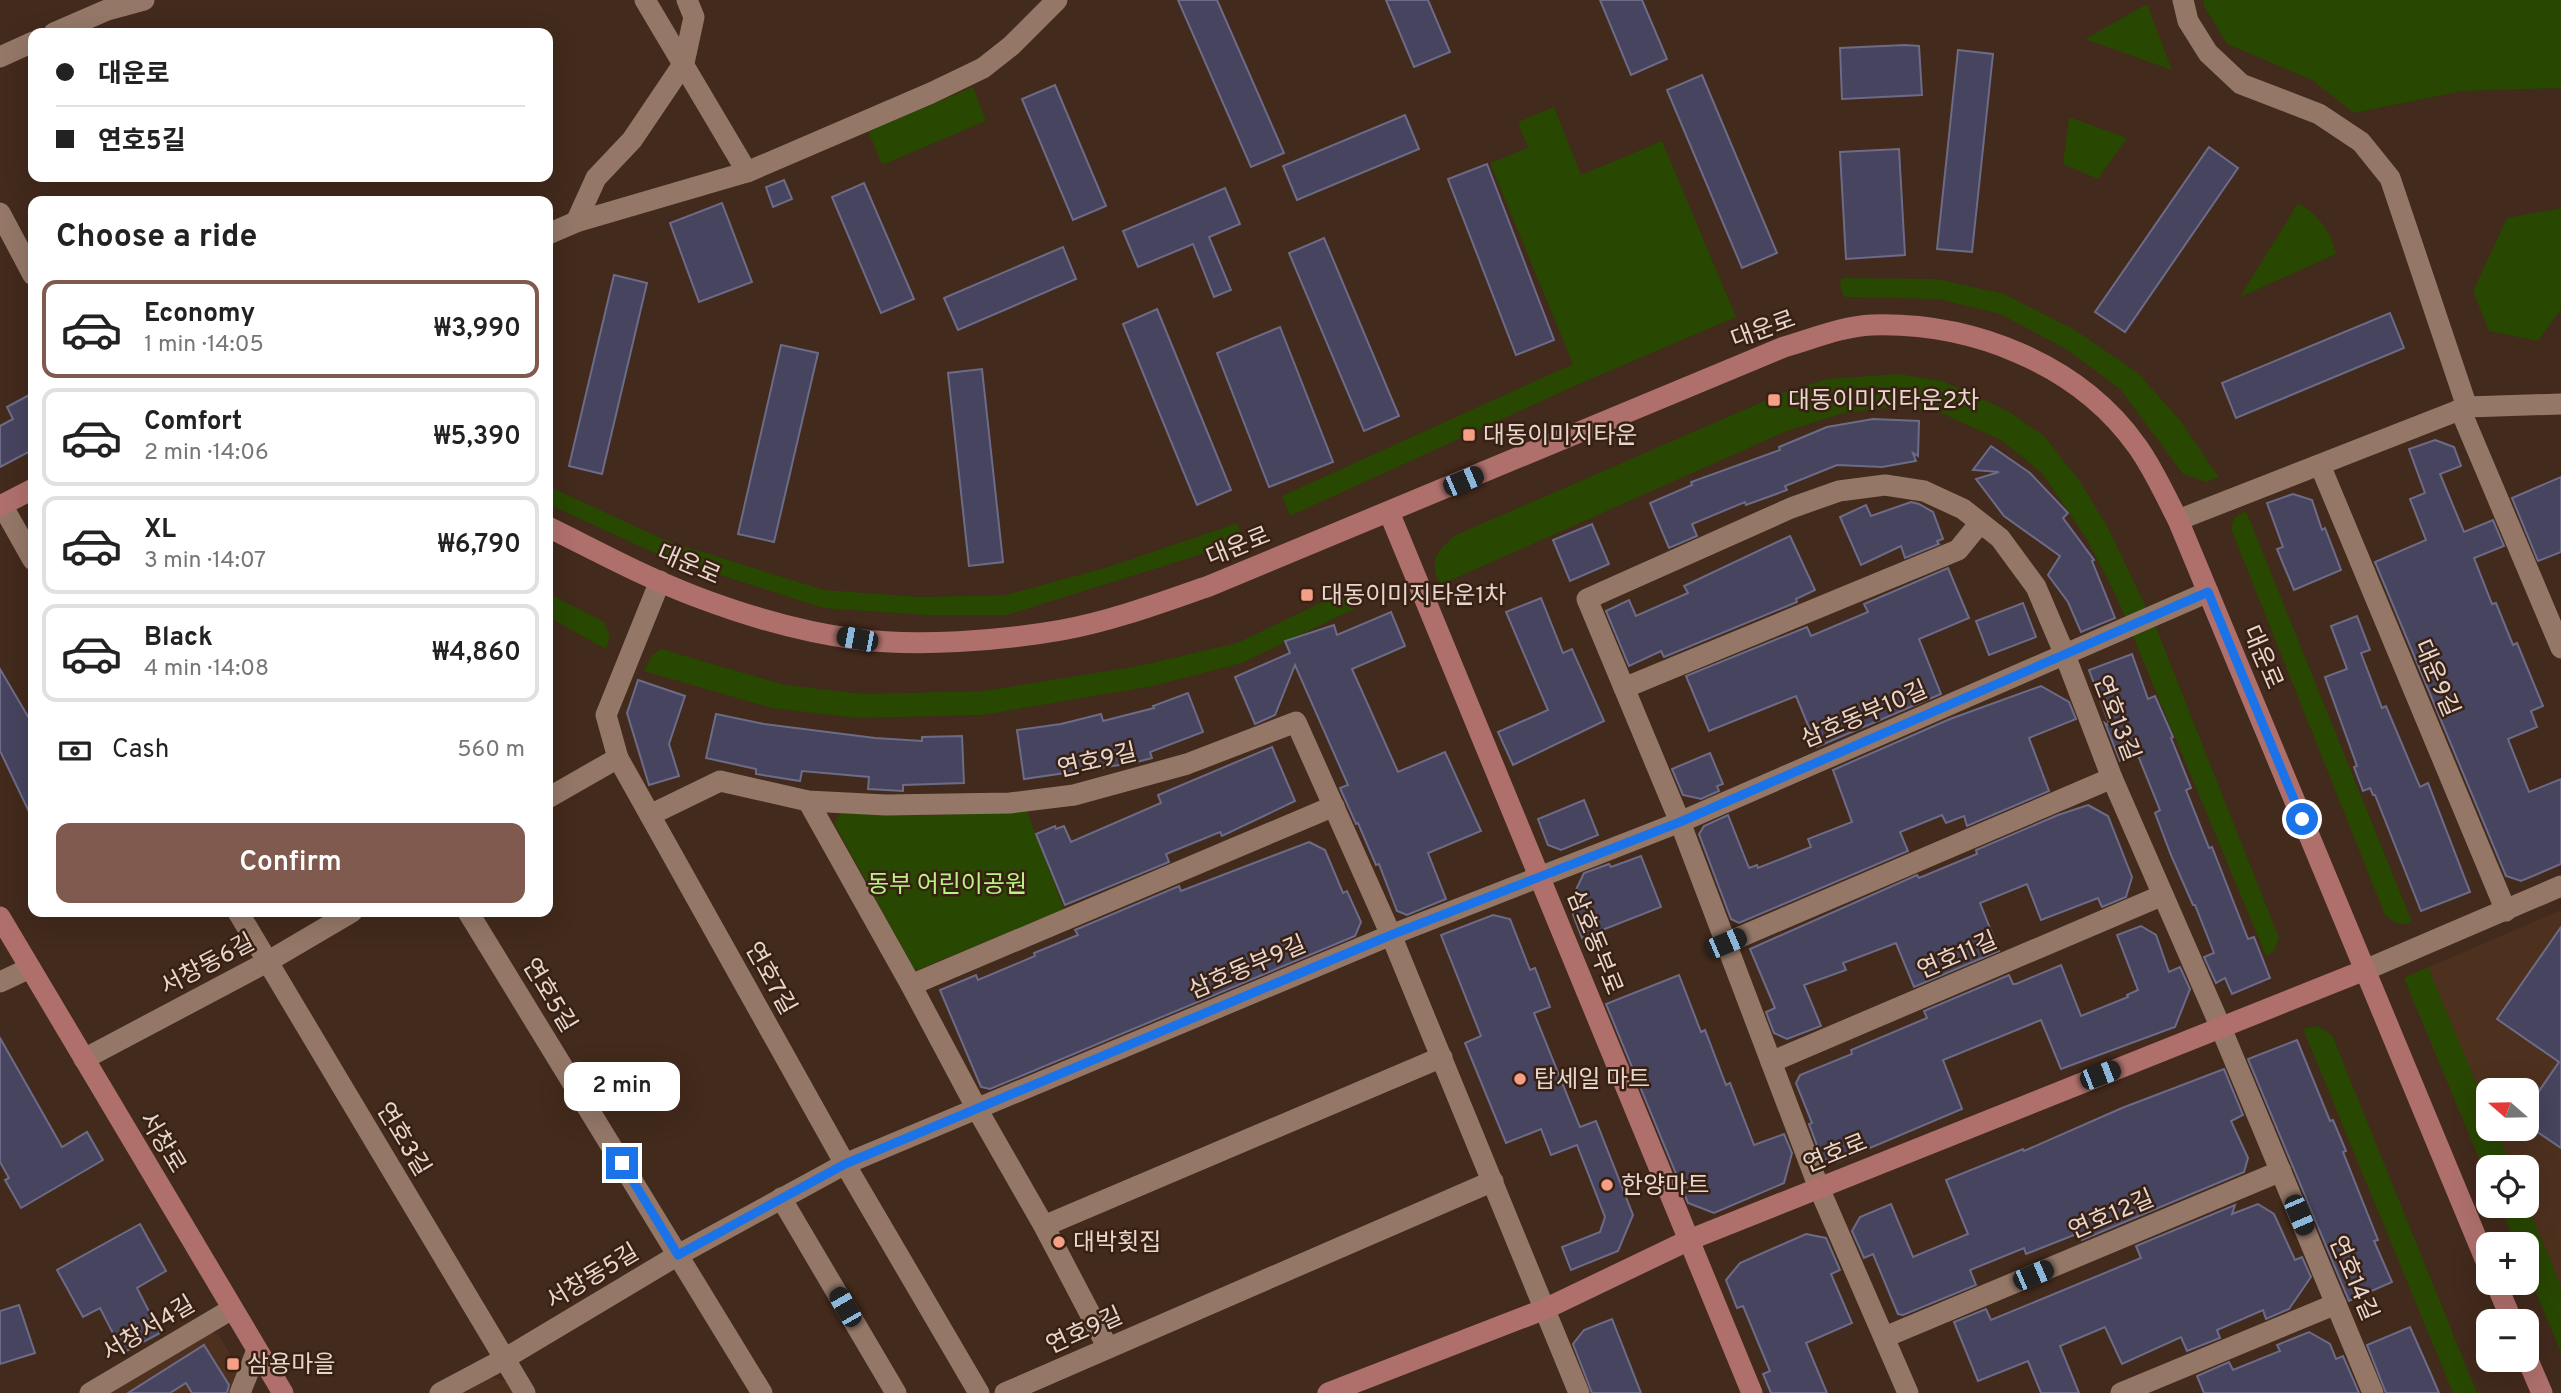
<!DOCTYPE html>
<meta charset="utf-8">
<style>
body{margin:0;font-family:Overpass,"Noto Sans KR",sans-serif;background:#f2f2f2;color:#222;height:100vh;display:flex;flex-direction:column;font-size:26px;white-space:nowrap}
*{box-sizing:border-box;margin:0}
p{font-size:23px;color:#767676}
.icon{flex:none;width:38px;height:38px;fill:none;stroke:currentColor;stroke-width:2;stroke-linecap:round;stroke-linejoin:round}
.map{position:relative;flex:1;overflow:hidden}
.details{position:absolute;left:28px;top:196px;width:525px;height:721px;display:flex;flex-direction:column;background:#fff;border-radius:14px;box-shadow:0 7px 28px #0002}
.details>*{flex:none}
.guide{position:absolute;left:28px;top:28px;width:525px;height:154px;border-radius:14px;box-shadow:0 7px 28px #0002;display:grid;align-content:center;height:154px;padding:0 28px;background:#fff}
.needle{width:46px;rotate:290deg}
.buttons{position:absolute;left:2476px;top:1078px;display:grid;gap:14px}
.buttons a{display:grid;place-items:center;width:63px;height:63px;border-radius:14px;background:#fff;box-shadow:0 7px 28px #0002;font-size:35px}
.end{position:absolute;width:32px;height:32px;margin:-16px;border:9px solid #1a73e8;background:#fff;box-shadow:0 0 0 4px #fff}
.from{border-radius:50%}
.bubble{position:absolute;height:49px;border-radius:14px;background:#fff;box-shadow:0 7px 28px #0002;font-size:23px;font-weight:600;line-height:49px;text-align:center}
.car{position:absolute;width:21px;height:42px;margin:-21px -10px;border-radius:9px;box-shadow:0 0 5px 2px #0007;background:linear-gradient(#222 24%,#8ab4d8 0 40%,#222 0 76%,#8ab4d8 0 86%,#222 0)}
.guide b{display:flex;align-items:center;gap:24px;height:66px;font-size:26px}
.guide b+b{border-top:2px solid #e0e0e0}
.guide i{width:18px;height:18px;background:#222}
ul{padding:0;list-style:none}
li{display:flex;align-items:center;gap:21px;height:98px;margin:0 14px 10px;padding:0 14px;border:4px solid #e0e0e0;border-radius:14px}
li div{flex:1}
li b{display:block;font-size:26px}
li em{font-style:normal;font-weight:600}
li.current{border-color:#805a4f}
li>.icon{width:63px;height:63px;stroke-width:1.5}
h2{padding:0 28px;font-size:32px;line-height:84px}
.pay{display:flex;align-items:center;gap:18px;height:77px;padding:0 28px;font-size:26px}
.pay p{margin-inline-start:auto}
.primary-button{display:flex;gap:14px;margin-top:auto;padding:14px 28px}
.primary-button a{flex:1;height:80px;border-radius:14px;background:#805a4f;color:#fff;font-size:28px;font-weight:600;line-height:80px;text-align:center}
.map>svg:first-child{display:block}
.built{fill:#4e301e;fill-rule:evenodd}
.green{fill:#284700}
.building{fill:#46445e;stroke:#6d6b87;stroke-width:2}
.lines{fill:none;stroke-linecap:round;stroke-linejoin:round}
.street{stroke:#947767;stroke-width:21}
.secondary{stroke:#af706c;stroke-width:21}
.route{stroke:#1a73e8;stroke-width:9}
.poi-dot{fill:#f49f86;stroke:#382013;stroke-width:2.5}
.labels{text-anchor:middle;stroke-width:5;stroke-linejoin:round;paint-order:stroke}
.street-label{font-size:24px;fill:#e7d6ce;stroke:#382013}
.poi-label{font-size:24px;fill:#e7d6ce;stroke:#382013;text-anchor:start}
.park-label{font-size:24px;fill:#b8f384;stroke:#382013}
</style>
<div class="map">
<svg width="2561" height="1393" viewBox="0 0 2561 1393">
<rect width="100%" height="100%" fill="#422a1c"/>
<g class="built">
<path d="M2561,910V1352L2527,1271V1244H2516L2500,1206H2527V1167H2488V1180L2404,978ZM2488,1090H2527V1129H2488Z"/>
<path d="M206,1331L219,1335L252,1393H106Z"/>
<path d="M487,1376L511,1383L518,1393H459Z"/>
</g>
<g class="green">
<path d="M2204,0H2561V88L2462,91L2354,113L2312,80L2227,44L2203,4Z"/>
<path d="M2147,4L2172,70L2085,39Z"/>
<path d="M973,87L986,121L882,165L868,131Z"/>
<path d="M1554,107L1581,175L1662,141L1736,317L1581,383L1290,516L1282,496L1573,364L1490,163L1528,148L1518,122Z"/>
<path d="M2069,117L2127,138L2098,179L2063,164Z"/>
<path d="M2298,203C2319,215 2330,231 2336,254L2240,297Z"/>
<path d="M2561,208V309L2538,341L2489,331L2473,291L2507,218Z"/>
<path d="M1842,278L1937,279L2004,294L2075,330L2138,373L2179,419L2219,477L2206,482L2183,474L2120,389L2066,349L2000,314L1938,299L1844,297L1840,285Z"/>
<path d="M1899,374L1942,381L2008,411L2044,436L2079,480L2108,528L2157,630L2279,938L2274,951L2266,956L2117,598L2087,539L2042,473L2001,440L1941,413L1898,406L1840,414L1787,431L1440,585C1428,561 1437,550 1456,535L1785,392L1827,379Z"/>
<path d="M548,486L667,541L824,590L920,597L1006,595L1108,567L1238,523L1240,531L1238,539L1212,551L1007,615H925L823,608L661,556L548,504Z"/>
<path d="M2246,511L2412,922C2400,927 2395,923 2385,915L2231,529L2234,518Z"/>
<path d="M548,593L604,622L610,636L606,649L548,617Z"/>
<path d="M1337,595L1349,597L1356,608L1242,663L1153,686L983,715L857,718L772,708L644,671L652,655L661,649L785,685L863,694L983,691L1139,666L1237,643Z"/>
<path d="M1026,809L1064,909L915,971L834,823L842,811C904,819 964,814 1026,809Z"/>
<path d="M2428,967L2488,1111V1129H2496L2512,1167H2488V1180L2404,978Z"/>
<path d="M2318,1026L2332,1035L2477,1393H2453L2303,1029Z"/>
<path d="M2527,1204L2561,1286V1352L2527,1271V1244H2516L2500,1206Z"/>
</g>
<g class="building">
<path d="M1178,0H1217L1284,153L1251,167Z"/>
<path d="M1386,0H1428L1450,52L1414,67Z"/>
<path d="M1600,0H1642L1667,59L1631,75Z"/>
<path d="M1905,45L1919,46L1922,95L1842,99L1840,48Z"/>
<path d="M1958,50L1993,54L1972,252L1937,249Z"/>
<path d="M1702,75L1777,253L1742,268L1667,90Z"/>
<path d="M1055,85L1106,206L1073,220L1022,99Z"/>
<path d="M1405,115L1419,149L1297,200L1283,166Z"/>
<path d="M2209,147L2238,168L2125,332L2095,312Z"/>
<path d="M1899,149L1905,255L1846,259L1840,152Z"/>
<path d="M1487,164L1554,340L1516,355L1448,179Z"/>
<path d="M784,180L792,199L773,207L766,187Z"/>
<path d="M864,183L914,299L881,313L832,197Z"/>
<path d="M1225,188L1240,224L1209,237L1231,290L1214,297L1193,244L1138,267L1123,231Z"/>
<path d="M722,203L752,282L699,302L670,223Z"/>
<path d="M1324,238L1399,416L1364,431L1289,253Z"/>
<path d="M1063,247L1076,279L958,330L944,298Z"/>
<path d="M614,275L647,283L602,474L569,466Z"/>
<path d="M1157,309L1231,490L1197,505L1123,324Z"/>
<path d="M2390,313L2404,348L2236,418L2222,383Z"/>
<path d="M1280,327L1333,462L1269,487L1217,353Z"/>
<path d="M781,345L818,353L774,542L738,534Z"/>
<path d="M982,369L1003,562L969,566L948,373Z"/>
<path d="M33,393V457L30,451L0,467V426L13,419L7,407Z"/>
<path d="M1873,419L1919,421L1918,456L1913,453L1916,461L1882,467L1837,465L1785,486L1787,490L1746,505L1745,502L1692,524L1697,536L1669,548L1650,503L1692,485L1691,482L1780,450L1779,447L1827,427Z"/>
<path d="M2435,440L2454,447L2461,466L2440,474L2464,532L2493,520L2504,546L2474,558L2492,604L2496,603L2513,645L2517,643L2543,706L2531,711L2537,727L2508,739L2529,792L2561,779V864L2521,881L2506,876L2375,562L2426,540L2410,499L2425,493L2409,449Z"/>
<path d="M1991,446L2030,473L2068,513L2063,518L2094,560L2092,561L2115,618L2081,632L2068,602L2048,575L2060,556L2004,516L1976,479L1999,472L1973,470Z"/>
<path d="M2561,477V552L2538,561L2512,498Z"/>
<path d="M2293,494L2312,500L2322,530L2325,528L2341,570L2294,590L2277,549L2283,547L2267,503Z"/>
<path d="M1911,502L1919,504L1933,512L1943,539L1937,541L1939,544L1905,558L1901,546L1861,565L1840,517L1866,505L1871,516Z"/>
<path d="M1592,524L1609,564L1570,581L1553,540Z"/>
<path d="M1790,536L1815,590L1796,599L1797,602L1664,657L1661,651L1629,666L1606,611L1629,600L1636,616L1688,593L1684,586Z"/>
<path d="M1948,568L1969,618L1919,639L1941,694L1817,747L1796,696L1709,731L1686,676L1807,627L1811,636L1868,612L1864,604Z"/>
<path d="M1541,598L1563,653L1572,649L1604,721L1513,765L1498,732L1548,710L1506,612Z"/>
<path d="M2023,603L2036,637L1989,655L1976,621Z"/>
<path d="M1391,612L1405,646L1352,669L1398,772L1445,752L1481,831L1428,853L1446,899L1407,915L1397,911L1379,864L1376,865L1358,823L1356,824L1340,788L1348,785L1295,665L1275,715L1255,724L1235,677L1290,653L1285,641L1334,625L1337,635Z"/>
<path d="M2357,616L2370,650L2361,653L2382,708L2386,706L2420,787L2428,783L2470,892L2421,911L2375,795H2373L2370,788L2363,791L2354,767L2357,766L2325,677L2347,669L2331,626Z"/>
<path d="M2132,654L2148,699L2155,696L2173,737L2171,738L2191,788L2186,790L2209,848L2212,847L2248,939L2254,937L2270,978L2232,994L2225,978L2216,983L2204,957L2214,953L2195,905H2193L2171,855L2155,813L2160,810L2137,753L2120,761L2105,723L2110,726L2089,670Z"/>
<path d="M0,669L33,725V820L0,751Z"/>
<path d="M638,680L685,696L669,744L679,776L649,785L627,713Z"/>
<path d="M2041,686L2069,702L2076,719L2029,738L2049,791L1967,826L1964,816L1946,823L1942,815L1900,832L1908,851L1739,923L1731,919L1699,834L1704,826L1728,815L1749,868L1757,865L1758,868L1811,847L1808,839L1852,822L1833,770L1950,719Z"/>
<path d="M1188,693L1203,732L1150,752L1152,758L1133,763L1024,779L1017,730L1061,724L1101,714L1103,721L1154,708L1153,706Z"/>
<path d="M716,714L764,724L875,738L922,741V737L962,736L964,783L903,785V791L868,789L869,777L802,771L800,781L756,774V769L706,758Z"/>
<path d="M1272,747L1295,801L1222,836L1220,832L1166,854L1169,862L1065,905L1036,834L1055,826L1056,829L1064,826L1071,842L1161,803L1158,795Z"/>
<path d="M1710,753L1723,784L1717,786L1719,791L1701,799L1683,795L1672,769Z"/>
<path d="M1584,800L1598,835L1561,850L1548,845L1538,819Z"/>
<path d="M2088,805L2108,816L2132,877L2126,897L2102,907L2098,898L2041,920L2027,884L1980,903L1999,951L1914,987L1896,943L1843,963L1846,970L1804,985L1821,1026L1787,1039L1774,1033L1766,1012L1775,1008L1750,949L1917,875L1919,878L1977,854L1976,850L2058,815Z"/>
<path d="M1309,842L1325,850L1343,893L1347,891L1361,922L1355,936L990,1089L981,1087L940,990L976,975L978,980L1035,956L1034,953L1078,935L1075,930L1179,886L1181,891Z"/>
<path d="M1641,856L1661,907L1582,938L1569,904L1584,873L1609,864L1611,867Z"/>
<path d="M1493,915L1510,919L1530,970L1535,968L1550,1007L1534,1013L1580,1127L1596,1121L1633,1215L1618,1251L1571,1270L1562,1247L1600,1232L1605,1217L1577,1145L1551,1155L1541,1129L1506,1143L1465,1043L1481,1036L1441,935Z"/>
<path d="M2141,926L2156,935L2169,972L2180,967L2190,989L2175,1027L2061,1069L2041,1020L1943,1060L1962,1109L1837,1162L1822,1159L1809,1124L1812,1123L1796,1083L1800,1075L1852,1054L1851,1050L1927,1018L1924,1011L2009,975L2013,984H2016L2061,965L2081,1016L2128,997L2127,995L2138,990L2117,935Z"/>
<path d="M2561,927V1148L2527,1125V1103L2534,1092L2537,1094L2559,1062L2497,1019Z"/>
<path d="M1679,975L1701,1032L1705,1030L1726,1085L1730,1083L1754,1145L1784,1134L1792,1153L1784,1183L1714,1213L1688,1203L1606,1004Z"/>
<path d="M0,1038L62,1147L87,1132L103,1160L21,1208L5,1180L9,1178L0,1162Z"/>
<path d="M2297,1040L2330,1121L2333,1120L2346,1151L2343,1152L2378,1240L2374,1241L2392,1282L2349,1301L2248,1059Z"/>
<path d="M2224,1069L2243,1115L2231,1121L2248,1158L2244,1172L2082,1240L2079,1233L2026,1254L2024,1248L1970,1270L1976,1285L1903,1315L1898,1314L1873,1254L1864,1258L1852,1231L1860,1217L1891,1204L1913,1257L1968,1234L1946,1180L2023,1149L2024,1151L2122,1108Z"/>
<path d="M2258,1204L2274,1214L2295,1260L2302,1257L2311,1277L2289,1309L2266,1319L2263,1310L2217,1330L2220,1338L2187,1351L2181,1337L2122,1364L2105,1327L2060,1346L2079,1393H2041L2028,1361L1978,1381L1954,1322L1986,1309L1991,1320L2141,1258L2136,1246L2235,1205L2232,1214Z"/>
<path d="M140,1224L166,1271L137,1288L160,1333L123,1353L100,1308L83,1317L57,1270Z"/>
<path d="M1806,1234L1826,1238L1840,1270L1831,1274L1852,1323L1806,1343L1827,1393H1771L1763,1374L1770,1371L1743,1306L1737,1308L1726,1280L1740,1263Z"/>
<path d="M19,1305L35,1353L0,1364V1311Z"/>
<path d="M1612,1319L1641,1393H1592L1573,1344L1584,1330Z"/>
<path d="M2410,1327L2430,1372L2439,1393H2386L2367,1345Z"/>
<path d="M2309,1332L2330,1344L2336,1359L2343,1356L2359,1393H2204L2197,1376L2229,1362L2233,1370L2280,1351L2277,1345Z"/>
<path d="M204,1345L229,1385L227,1393H192L186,1383L170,1393H128Z"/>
</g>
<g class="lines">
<g class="street">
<path d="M645,0L747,172"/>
<path d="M2183,0L2188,21L2208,53L2241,84L2319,114L2361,142L2390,178L2467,407"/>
<path d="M54,33L107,10L144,0"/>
<path d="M0,57L33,42"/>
<path d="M0,213L33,275"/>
<path d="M576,222L596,178L632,140L684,63L694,17L687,0"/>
<path d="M548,234L576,222L747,172L931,93L983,68L1011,46L1057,0"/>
<path d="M2460,409L2561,648"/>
<path d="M2320,465L2506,911"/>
<path d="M2,505L33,560"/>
<path d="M2178,520L2467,407L2561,404"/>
<path d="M660,581L606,715L618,758L845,1164L979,1393"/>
<path d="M1624,688L1958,550L1980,523"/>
<path d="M548,798L618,758"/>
<path d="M808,801L911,985L977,1109L1044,1226L1108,1348"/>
<path d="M650,815L720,781L808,801L886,805L1010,803L1074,795L1187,764L1296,722L1391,935L1579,1393"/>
<path d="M238,912L525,1393"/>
<path d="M468,912L762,1393"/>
<path d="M1726,943L2112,778"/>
<path d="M2365,970L2561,886"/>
<path d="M0,982L30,968"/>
<path d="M911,985L1334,806"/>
<path d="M84,1059L267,962L352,912"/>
<path d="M1771,1062L2163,895"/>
<path d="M781,1198L896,1393"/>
<path d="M1044,1226L1442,1057"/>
<path d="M1885,1337L2281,1171"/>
<path d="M90,1393L232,1309"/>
<path d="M240,1393L257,1350"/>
<path d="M440,1393L504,1359L678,1255L845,1164L1391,935L1680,822L2208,592"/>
<path d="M1005,1393L1493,1181"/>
<path d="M1908,1393L1819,1188L1680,822L1587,599L1791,508L1839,491L1885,485L1924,491L1963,509L2000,538L2036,587L2065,655L2112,778L2221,1028L2373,1393"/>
<path d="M2121,1393L2336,1304"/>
</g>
<g class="secondary">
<path d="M0,506L33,489"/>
<path d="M1389,512L1752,1393"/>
<path d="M548,527C597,551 646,578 697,597C747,616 802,632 855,639C917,647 1000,641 1062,630C1112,621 1160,603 1209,586L1784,347C1812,339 1843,326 1872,325C1971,322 2078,363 2137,446C2153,468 2165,495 2178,520L2488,1266"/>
<path d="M0,917L283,1393"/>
<path d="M2496,1283L2512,1321"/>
<path d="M2527,1358L2542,1393"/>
<path d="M1328,1393L1545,1309L1689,1240L2365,970"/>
</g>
</g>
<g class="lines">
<path class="route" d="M622,1163L678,1255L845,1164L1391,935L1680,822L2208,592L2302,819"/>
</g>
<g class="poi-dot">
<rect x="1767" y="393" width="14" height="14" rx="3.5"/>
<rect x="1462" y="428" width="14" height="14" rx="3.5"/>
<rect x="1300" y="588" width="14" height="14" rx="3.5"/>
<circle cx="1520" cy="1079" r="7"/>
<circle cx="1607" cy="1185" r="7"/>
<circle cx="1059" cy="1242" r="7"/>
<rect x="226" y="1357" width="14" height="14" rx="3.5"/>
</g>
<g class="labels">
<g class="street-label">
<text transform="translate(1763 329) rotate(-20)" y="8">대운로</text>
<text transform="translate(1238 546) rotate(-22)" y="8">대운로</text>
<text transform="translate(689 564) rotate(23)" y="8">대운로</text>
<text transform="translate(2263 657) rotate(67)" y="8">대운로</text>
<text transform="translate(2437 678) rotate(67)" y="8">대운9길</text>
<text transform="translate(1864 714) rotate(-23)" y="8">삼호동부10길</text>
<text transform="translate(2117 718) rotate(69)" y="8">연호13길</text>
<text transform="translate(1097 760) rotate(-13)" y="8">연호9길</text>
<text transform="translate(1595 942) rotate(68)" y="8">삼호동부로</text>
<text transform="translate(1957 955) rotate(-23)" y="8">연호11길</text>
<text transform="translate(207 964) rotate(-28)" y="8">서창동6길</text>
<text transform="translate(1247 967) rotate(-23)" y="8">삼호동부9길</text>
<text transform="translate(771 978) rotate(61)" y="8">연호7길</text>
<text transform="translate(550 995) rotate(59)" y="8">연호5길</text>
<text transform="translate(404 1139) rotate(59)" y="8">연호3길</text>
<text transform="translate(163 1142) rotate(59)" y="8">서창로</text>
<text transform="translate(1835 1153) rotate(-22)" y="8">연호로</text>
<text transform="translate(2111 1214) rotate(-23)" y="8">연호12길</text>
<text transform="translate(592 1276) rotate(-31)" y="8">서창동5길</text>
<text transform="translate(2354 1278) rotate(67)" y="8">연호14길</text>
<text transform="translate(148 1328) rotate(-31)" y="8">서창서4길</text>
<text transform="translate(1084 1330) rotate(-24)" y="8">연호9길</text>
</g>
<g class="poi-label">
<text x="1788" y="408">대동이미지타운2차</text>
<text x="1483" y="443">대동이미지타운</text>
<text x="1321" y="603">대동이미지타운1차</text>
<text x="1534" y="1087">탑세일 마트</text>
<text x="1621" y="1193">한양마트</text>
<text x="1073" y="1250">대박횟집</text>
<text x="247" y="1372">삼용마을</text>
</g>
<g class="park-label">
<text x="947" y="892">동부 어린이공원</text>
</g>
</g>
</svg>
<div class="buttons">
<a><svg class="needle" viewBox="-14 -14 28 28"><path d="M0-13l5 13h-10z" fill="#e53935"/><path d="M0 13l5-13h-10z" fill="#767676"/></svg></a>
<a><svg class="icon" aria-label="locate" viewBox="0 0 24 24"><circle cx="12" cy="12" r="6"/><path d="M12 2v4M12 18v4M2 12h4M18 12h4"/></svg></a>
<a>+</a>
<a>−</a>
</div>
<i class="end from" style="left:2302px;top:819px"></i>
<i class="end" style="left:622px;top:1163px"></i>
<div class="bubble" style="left:564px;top:1062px;width:116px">2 min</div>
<i class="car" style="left:1463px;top:481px;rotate:67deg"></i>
<i class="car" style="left:857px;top:639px;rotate:281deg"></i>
<i class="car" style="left:1726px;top:943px;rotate:67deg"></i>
<i class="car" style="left:2100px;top:1075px;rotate:69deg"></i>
<i class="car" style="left:2299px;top:1215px;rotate:157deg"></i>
<i class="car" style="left:2033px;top:1275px;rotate:67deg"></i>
<i class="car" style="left:845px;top:1307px;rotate:330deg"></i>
<div class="guide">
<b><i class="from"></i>대운로</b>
<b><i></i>연호5길</b>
</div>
<section class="details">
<h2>Choose a ride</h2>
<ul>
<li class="current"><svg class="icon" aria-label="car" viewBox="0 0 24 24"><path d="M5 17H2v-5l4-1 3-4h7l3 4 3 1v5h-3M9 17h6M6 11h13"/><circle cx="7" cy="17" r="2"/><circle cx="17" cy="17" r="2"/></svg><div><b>Economy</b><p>1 min · 14:05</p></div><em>₩3,990</em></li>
<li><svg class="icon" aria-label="car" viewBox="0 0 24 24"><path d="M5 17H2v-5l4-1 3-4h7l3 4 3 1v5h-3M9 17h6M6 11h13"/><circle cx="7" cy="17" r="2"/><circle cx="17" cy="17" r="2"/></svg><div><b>Comfort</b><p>2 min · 14:06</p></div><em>₩5,390</em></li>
<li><svg class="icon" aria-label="car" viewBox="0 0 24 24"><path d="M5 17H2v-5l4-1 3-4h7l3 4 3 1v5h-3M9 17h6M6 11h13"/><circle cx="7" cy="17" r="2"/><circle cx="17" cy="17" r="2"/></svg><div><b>XL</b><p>3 min · 14:07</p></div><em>₩6,790</em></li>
<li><svg class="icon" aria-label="car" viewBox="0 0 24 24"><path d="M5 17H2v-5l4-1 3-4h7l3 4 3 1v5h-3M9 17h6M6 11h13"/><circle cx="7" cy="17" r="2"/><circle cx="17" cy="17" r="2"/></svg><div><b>Black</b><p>4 min · 14:08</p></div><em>₩4,860</em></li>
</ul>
<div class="pay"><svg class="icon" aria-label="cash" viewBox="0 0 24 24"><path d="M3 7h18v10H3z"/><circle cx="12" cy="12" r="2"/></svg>Cash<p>560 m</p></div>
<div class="primary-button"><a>Confirm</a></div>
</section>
</div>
